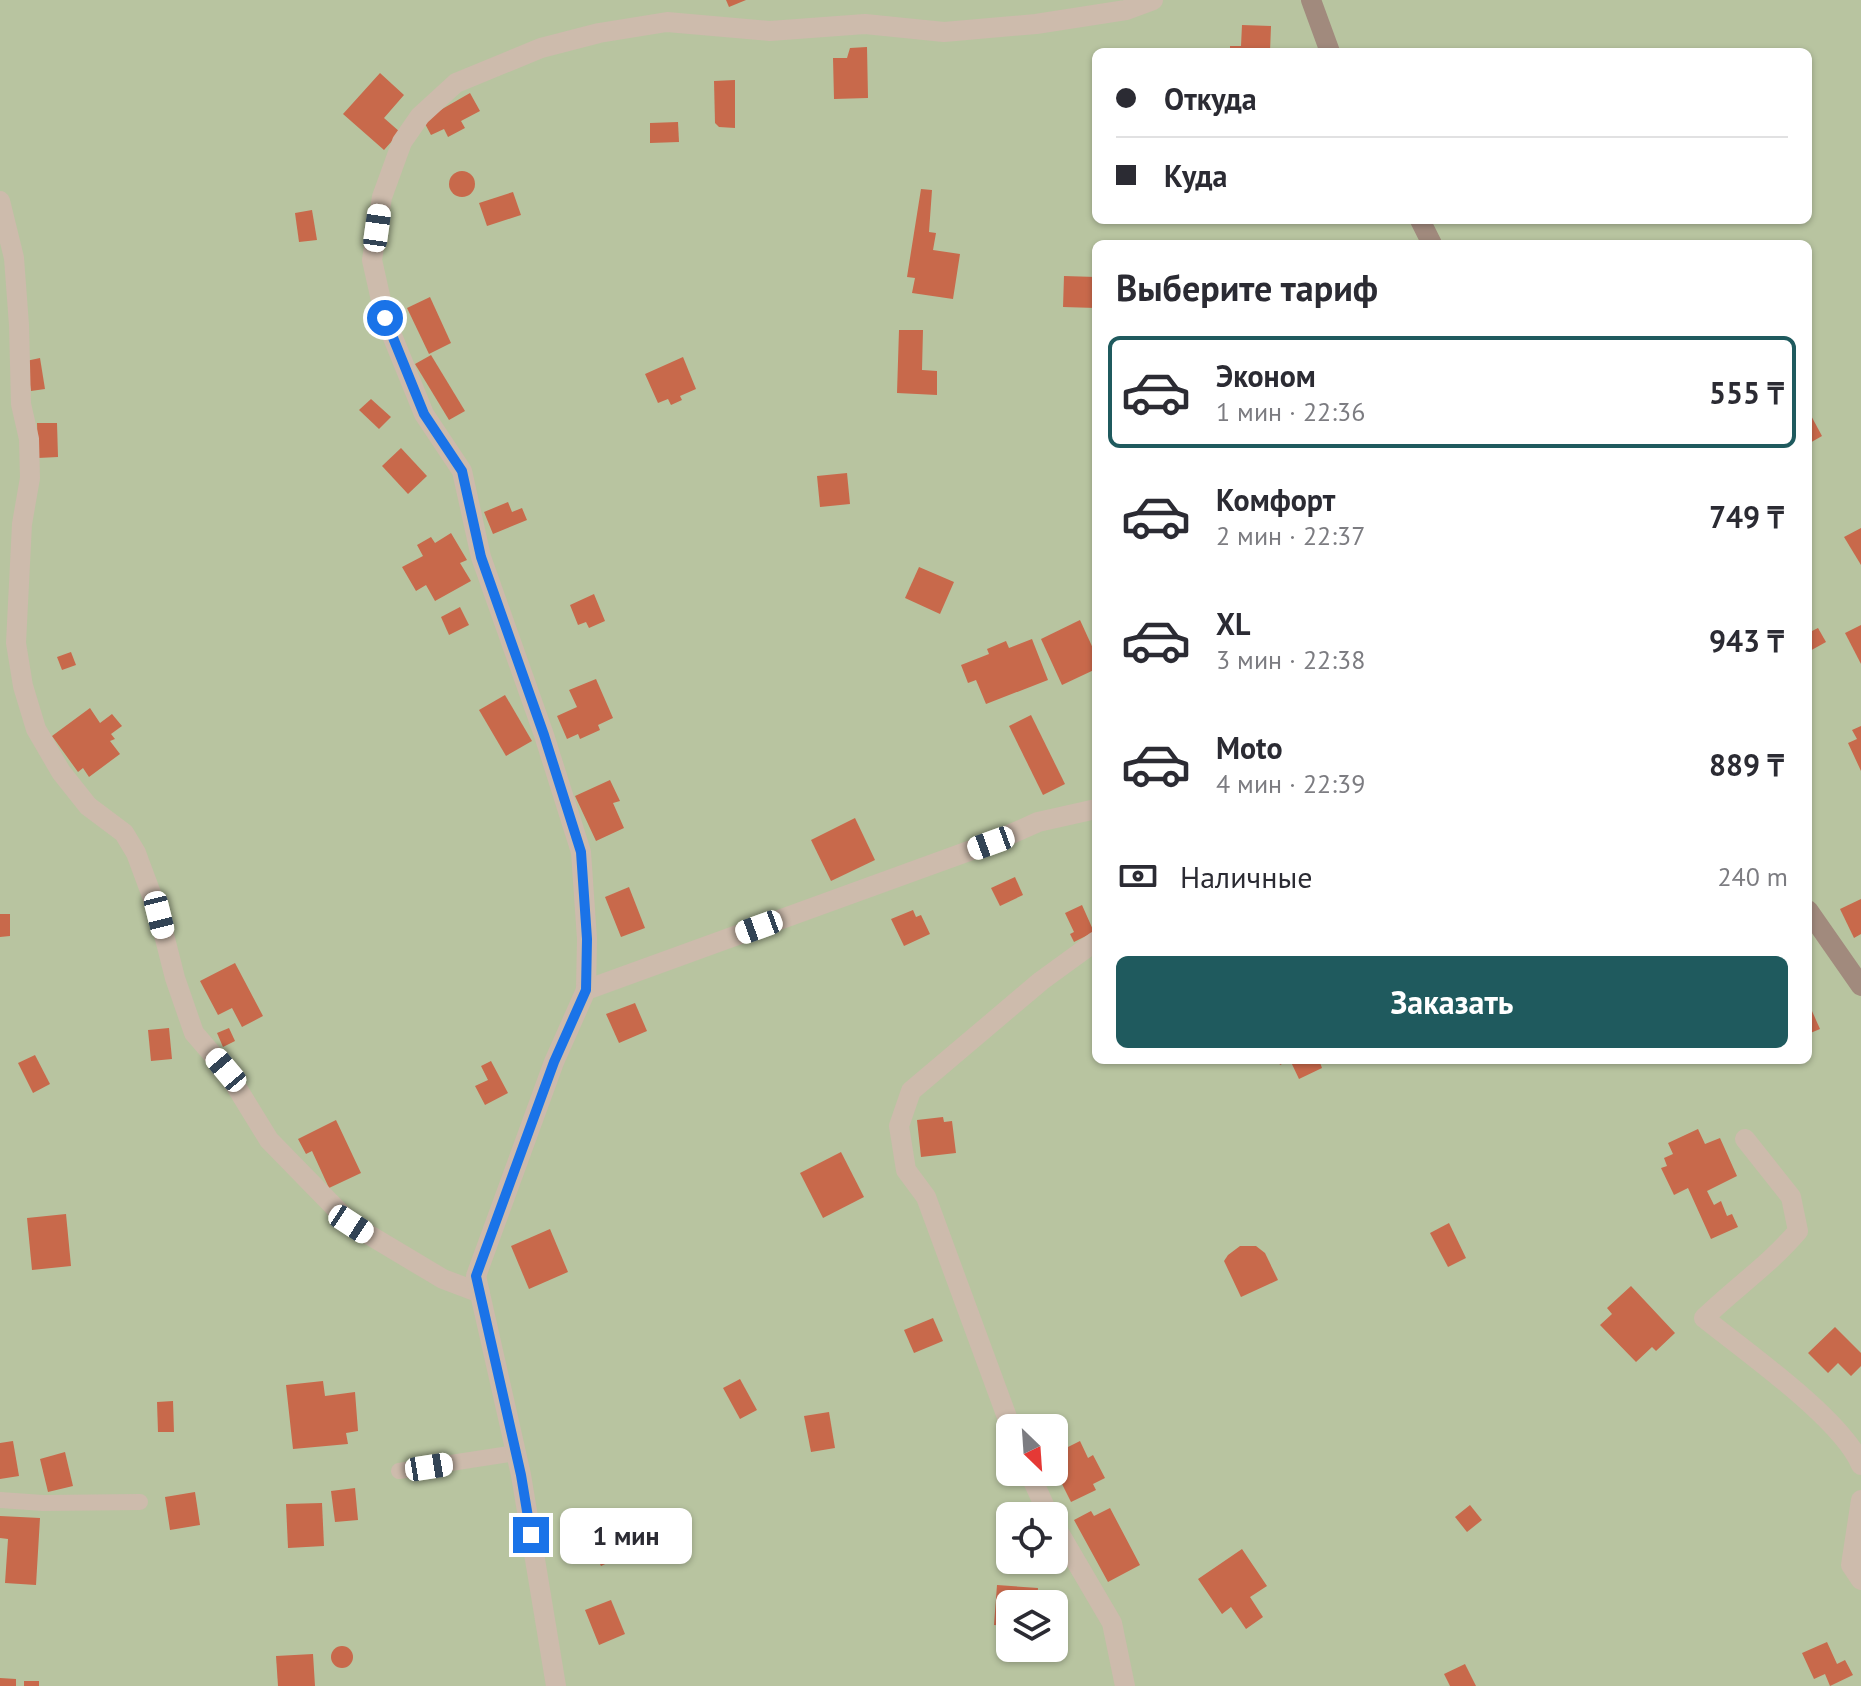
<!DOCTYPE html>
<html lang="ru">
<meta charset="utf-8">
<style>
body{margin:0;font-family:"PT Sans",sans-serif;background:#f7f7f7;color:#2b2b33;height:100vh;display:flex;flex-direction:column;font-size:30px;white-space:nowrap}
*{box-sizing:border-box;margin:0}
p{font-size:26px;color:#7c7c81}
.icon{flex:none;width:44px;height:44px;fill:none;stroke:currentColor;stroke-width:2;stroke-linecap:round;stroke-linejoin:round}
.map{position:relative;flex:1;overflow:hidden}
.panel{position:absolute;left:1092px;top:240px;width:720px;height:824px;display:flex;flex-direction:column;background:#fff;border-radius:12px;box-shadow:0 2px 6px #0004}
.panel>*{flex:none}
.hud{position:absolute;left:1092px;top:48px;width:720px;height:176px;border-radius:12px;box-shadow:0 2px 6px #0004;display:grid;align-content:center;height:176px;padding:0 24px;background:#fff}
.needle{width:52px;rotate:155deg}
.tools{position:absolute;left:996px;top:1414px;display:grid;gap:16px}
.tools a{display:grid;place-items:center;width:72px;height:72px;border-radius:12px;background:#fff;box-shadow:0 2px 6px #0004;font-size:40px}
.end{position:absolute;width:36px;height:36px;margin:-18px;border:10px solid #1a73e8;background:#fff;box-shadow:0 0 0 4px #fff}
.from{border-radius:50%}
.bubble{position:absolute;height:56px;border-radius:12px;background:#fff;box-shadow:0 2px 6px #0004;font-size:26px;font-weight:800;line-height:56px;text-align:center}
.car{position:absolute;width:24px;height:48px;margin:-24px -12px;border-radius:10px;box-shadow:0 0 6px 2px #0007;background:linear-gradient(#fff 24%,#345 0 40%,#fff 0 76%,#345 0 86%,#fff 0)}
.hud b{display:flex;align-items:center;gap:28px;height:76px;font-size:30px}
.hud b+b{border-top:2px solid #e1e1e2}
.hud i{width:20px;height:20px;background:#2b2b33}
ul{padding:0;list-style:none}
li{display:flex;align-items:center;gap:24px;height:112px;margin:0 16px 12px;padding:0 8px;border:4px solid transparent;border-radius:12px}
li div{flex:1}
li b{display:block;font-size:30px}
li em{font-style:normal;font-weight:800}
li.active{border-color:#1f5a5e}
li>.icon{width:72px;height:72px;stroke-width:1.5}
h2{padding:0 24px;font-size:36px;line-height:96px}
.pay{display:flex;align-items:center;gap:20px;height:88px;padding:0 24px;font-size:30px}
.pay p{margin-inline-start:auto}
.action{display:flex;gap:16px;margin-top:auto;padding:16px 24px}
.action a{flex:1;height:92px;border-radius:12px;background:#1f5a5e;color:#fff;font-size:32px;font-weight:800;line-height:92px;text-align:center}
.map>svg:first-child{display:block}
.green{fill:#b8c4a0;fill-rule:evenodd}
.building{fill:#c8694b}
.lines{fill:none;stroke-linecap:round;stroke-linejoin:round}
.lane{stroke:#cdbbac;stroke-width:16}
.street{stroke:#cdbbac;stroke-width:20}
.secondary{stroke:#a18a7d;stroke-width:20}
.route{stroke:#1a73e8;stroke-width:10}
</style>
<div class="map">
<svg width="1861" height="1686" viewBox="0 0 1861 1686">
<rect width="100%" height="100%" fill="#f4ebe1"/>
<path class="green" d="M0,0H1861V1686H0ZM1096,52H1808V220H1096ZM1096,244H1808V1060H1096ZM1010,1428H1054V1472H1010ZM1010,1516H1054V1560H1010ZM1010,1604H1054V1648H1010Z"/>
<g class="building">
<path d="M726,0H746L729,7Z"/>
<path d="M1242,25L1271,26L1270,52H1230V46H1241Z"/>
<path d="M867,47L868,98L834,99L833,58H847L850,48Z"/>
<path d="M380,73L404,95L384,118L400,132L384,150L343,114Z"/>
<path d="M735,80V128L719,127L715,123L714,81Z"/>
<path d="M470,93L480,111L461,121L465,128L448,137L444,129L431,135L423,120Z"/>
<path d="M678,122L679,142L650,143V123Z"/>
<circle cx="462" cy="184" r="13"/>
<path d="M921,189L932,190L929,232L936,233L933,250L960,254L953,299L912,293L915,278L907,277Z"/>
<path d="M513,192L521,215L487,226L479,203Z"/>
<path d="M312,210L317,240L299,242L295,213Z"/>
<path d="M1064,276L1096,277V308L1063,307Z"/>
<path d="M430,297L451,343L429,354L407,308Z"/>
<path d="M899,330H923L922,370L937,371V395L897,393Z"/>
<path d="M431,355L465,411L449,420L415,364Z"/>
<path d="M683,357L696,389L680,396L682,400L671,405L668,399L658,403L645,374Z"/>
<path d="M40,358L45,389L31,391L26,361Z"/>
<path d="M371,399L391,417L379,429L359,410Z"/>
<path d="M1808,410L1822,436L1808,444Z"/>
<path d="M37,423H57L58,457L38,458Z"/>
<path d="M401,448L427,476L408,494L382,466Z"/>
<path d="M847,473L850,504L820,507L817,476Z"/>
<path d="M508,502L512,512L522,508L527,520L493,534L484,512Z"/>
<path d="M1861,528V565L1844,537Z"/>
<path d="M451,533L467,560L460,563L471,581L435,601L426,585L416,591L402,567L423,556L417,545L431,537L435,543Z"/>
<path d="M919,567L954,582L940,614L905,598Z"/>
<path d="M594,594L605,621L589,628L586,622L578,625L570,605Z"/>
<path d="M460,607L469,625L449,635L441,617Z"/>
<path d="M1080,620L1096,655V669L1062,685L1041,639Z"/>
<path d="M1861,625V664L1845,633Z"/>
<path d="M1818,628L1826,642L1808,652V633Z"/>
<path d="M1032,639L1048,680L986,704L976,680L968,683L961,665L989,654L987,649L1006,641L1009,648Z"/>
<path d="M71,652L76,665L62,670L57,657Z"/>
<path d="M596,679L613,718L598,725L600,730L580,739L578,734L567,739L557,716L577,707L569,690Z"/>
<path d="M505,695L532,741L506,756L479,710Z"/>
<path d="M90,708L100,723L112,714L122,726L111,734L115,739L110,741L120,754L89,777L83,768L78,772L52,736Z"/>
<path d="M1031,715L1065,784L1043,795L1009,726Z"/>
<path d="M1861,726V771L1848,743L1857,739L1852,730Z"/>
<path d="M610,780L620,801L613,803L624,828L596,841L575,796Z"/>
<path d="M855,818L875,860L831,881L811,840Z"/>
<path d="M1015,877L1023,895L1000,906L991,888Z"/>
<path d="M629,887L645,928L621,937L605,897Z"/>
<path d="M1861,899V934L1854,938L1840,909Z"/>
<path d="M1082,905L1094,932L1074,942L1070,934L1074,932L1065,913Z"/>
<path d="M913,910L916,917L921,915L930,934L904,946L891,919Z"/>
<path d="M0,914H10V936L0,937Z"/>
<path d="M235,963L263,1016L242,1027L232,1008L218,1015L200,981Z"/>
<path d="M1808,1002L1820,1029L1808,1034Z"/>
<path d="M635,1003L647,1031L619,1043L606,1014Z"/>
<path d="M169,1028L172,1059L151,1061L148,1030Z"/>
<path d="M229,1028L235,1041L223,1047L217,1033Z"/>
<path d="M35,1055L50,1084L33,1093L18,1063Z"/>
<path d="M1278,1060H1319L1322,1068L1299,1079L1290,1060L1280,1065Z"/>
<path d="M491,1061L508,1093L485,1105L475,1086L488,1080L481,1066Z"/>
<path d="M943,1117L944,1122L952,1121L956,1153L921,1157L917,1120Z"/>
<path d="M336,1120L361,1173L329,1188L312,1151L306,1154L298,1139Z"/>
<path d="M1698,1129L1705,1144L1720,1138L1737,1176L1707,1191L1714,1205L1721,1201L1727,1216L1732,1214L1738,1227L1711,1239L1688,1188L1674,1195L1661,1168L1667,1166L1664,1158L1673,1154L1668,1143Z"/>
<path d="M841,1152L864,1197L823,1218L800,1173Z"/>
<path d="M66,1214L71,1266L32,1270L27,1218Z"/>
<path d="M1449,1223L1466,1258L1448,1267L1430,1233Z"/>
<path d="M550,1229L568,1272L529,1289L511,1246Z"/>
<path d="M1240,1246H1256L1265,1253L1278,1280L1241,1297L1224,1261L1228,1255Z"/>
<path d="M1631,1286L1675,1333L1656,1351L1652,1347L1636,1362L1600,1325L1612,1314L1607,1308Z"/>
<path d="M933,1318L943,1341L914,1353L904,1330Z"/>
<path d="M1835,1327L1861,1353V1366L1851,1376L1838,1363L1828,1373L1808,1353Z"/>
<path d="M740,1379L757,1410L740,1419L723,1388Z"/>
<path d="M323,1381L325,1396L355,1392L358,1431L346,1433L348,1444L293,1449L286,1385Z"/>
<path d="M173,1401L174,1432H158L157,1402Z"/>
<path d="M829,1412L835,1448L811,1452L804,1416Z"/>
<path d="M13,1441L19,1476L0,1479V1443Z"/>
<path d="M1080,1441L1088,1458L1093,1455L1105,1478L1093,1484L1096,1490L1071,1502L1054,1468V1454Z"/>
<path d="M65,1452L73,1486L48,1492L40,1459Z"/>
<path d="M355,1488L358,1520L335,1522L331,1491Z"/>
<path d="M195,1492L200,1525L170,1530L165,1497Z"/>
<path d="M322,1503L324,1546L288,1548L286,1504Z"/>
<path d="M1470,1505L1482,1520L1467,1532L1455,1517Z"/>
<path d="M1110,1508L1140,1565L1108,1582L1074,1520L1091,1511L1094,1516Z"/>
<path d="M618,1513L622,1520L612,1525L626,1554L601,1566L583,1529Z"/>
<path d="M0,1516L40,1518L36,1585L5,1583L8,1539L0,1538Z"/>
<path d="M1242,1549L1267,1586L1250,1597L1263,1617L1246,1629L1231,1607L1222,1614L1198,1579Z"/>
<path d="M997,1585L1038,1588L1037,1604H1010V1626L994,1625Z"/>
<path d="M611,1600L625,1634L599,1645L585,1610Z"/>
<path d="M1827,1642L1837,1664L1845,1660L1853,1675L1830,1686L1825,1674L1814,1679L1802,1653Z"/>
<circle cx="342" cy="1657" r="11"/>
<path d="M313,1654L315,1686H278L276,1656Z"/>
<path d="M1465,1664L1476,1686H1450L1444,1674Z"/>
<path d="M0,1678L16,1679V1686H0Z"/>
<rect x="24" y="1681" width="15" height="5"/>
</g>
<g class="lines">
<g class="lane">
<path d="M399,1471L516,1453"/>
<path d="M0,1500L43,1503L140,1502"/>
</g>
<g class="street">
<path d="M0,201L14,258L19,325L21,404L29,439L30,478L22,524L16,643L23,686L36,729L61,772L88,806L124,833L136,853L159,915L175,978L194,1033L226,1070L269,1140L351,1224L443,1279L480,1293"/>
<path d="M586,990L587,939L581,852L544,735L481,557L462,471L424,414L385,318L372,260L382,197L402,142L420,116L456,83L541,48L599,33L667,22L770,31L865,24L944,32L1036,24L1126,10L1153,0"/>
<path d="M1745,1139L1791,1197L1798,1231C1770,1264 1735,1288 1704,1318C1745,1351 1842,1419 1861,1465"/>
<path d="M1011,1428L926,1197L906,1170L899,1126L911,1091L1041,981L1096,941"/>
<path d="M1029,1472L1049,1516"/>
<path d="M1861,1500L1851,1565L1861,1580"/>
<path d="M1054,1524L1112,1623L1125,1686"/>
<path d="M556,1686L521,1475L476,1276L554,1062L586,990L991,843L1038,822L1096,809"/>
</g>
<g class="secondary">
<path d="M1311,0L1330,52"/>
<path d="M1420,220L1432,244"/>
<path d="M1808,910L1861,986"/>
</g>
</g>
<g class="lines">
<path class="route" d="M385,318L424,414L462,471L481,557L544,735L581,852L587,939L586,990L554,1062L476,1276L521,1475L531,1535"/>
</g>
</svg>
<div class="tools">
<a><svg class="needle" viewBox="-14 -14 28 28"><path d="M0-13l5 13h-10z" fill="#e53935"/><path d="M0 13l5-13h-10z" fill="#7c7c81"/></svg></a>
<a><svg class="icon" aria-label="locate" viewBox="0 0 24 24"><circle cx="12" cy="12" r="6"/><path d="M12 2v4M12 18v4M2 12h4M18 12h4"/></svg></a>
<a><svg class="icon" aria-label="layers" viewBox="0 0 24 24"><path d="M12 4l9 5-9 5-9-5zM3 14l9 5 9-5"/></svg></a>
</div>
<i class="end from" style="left:385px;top:318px"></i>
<i class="end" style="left:531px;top:1535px"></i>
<div class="bubble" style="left:560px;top:1508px;width:132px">1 мин</div>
<i class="car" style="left:377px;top:228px;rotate:8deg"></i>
<i class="car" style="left:991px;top:843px;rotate:250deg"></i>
<i class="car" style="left:159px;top:915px;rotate:166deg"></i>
<i class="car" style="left:759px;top:927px;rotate:250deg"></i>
<i class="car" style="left:226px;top:1070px;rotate:320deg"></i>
<i class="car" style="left:351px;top:1224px;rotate:123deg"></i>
<i class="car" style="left:429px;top:1467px;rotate:81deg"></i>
<div class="hud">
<b><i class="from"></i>Откуда</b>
<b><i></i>Куда</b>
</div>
<section class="panel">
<h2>Выберите тариф</h2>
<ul>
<li class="active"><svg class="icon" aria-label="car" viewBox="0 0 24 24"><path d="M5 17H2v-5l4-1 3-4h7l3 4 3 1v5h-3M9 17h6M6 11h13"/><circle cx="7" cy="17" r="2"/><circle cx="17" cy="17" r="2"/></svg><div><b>Эконом</b><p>1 мин · 22:36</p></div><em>555 ₸</em></li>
<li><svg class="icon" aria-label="car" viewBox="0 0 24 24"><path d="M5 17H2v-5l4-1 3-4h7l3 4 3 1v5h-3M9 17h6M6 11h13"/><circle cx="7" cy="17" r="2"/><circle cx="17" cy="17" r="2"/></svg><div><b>Комфорт</b><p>2 мин · 22:37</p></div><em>749 ₸</em></li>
<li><svg class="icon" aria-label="car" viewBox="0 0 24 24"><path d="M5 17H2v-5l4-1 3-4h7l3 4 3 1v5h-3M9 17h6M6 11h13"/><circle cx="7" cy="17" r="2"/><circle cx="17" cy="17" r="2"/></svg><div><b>XL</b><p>3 мин · 22:38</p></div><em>943 ₸</em></li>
<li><svg class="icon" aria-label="car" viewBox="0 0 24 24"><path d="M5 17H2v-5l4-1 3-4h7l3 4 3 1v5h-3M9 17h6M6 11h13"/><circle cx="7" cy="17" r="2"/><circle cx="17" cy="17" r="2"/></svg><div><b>Moto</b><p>4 мин · 22:39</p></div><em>889 ₸</em></li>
</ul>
<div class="pay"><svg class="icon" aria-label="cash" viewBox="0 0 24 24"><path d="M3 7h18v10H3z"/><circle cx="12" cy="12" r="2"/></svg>Наличные<p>240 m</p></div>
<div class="action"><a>Заказать</a></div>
</section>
</div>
